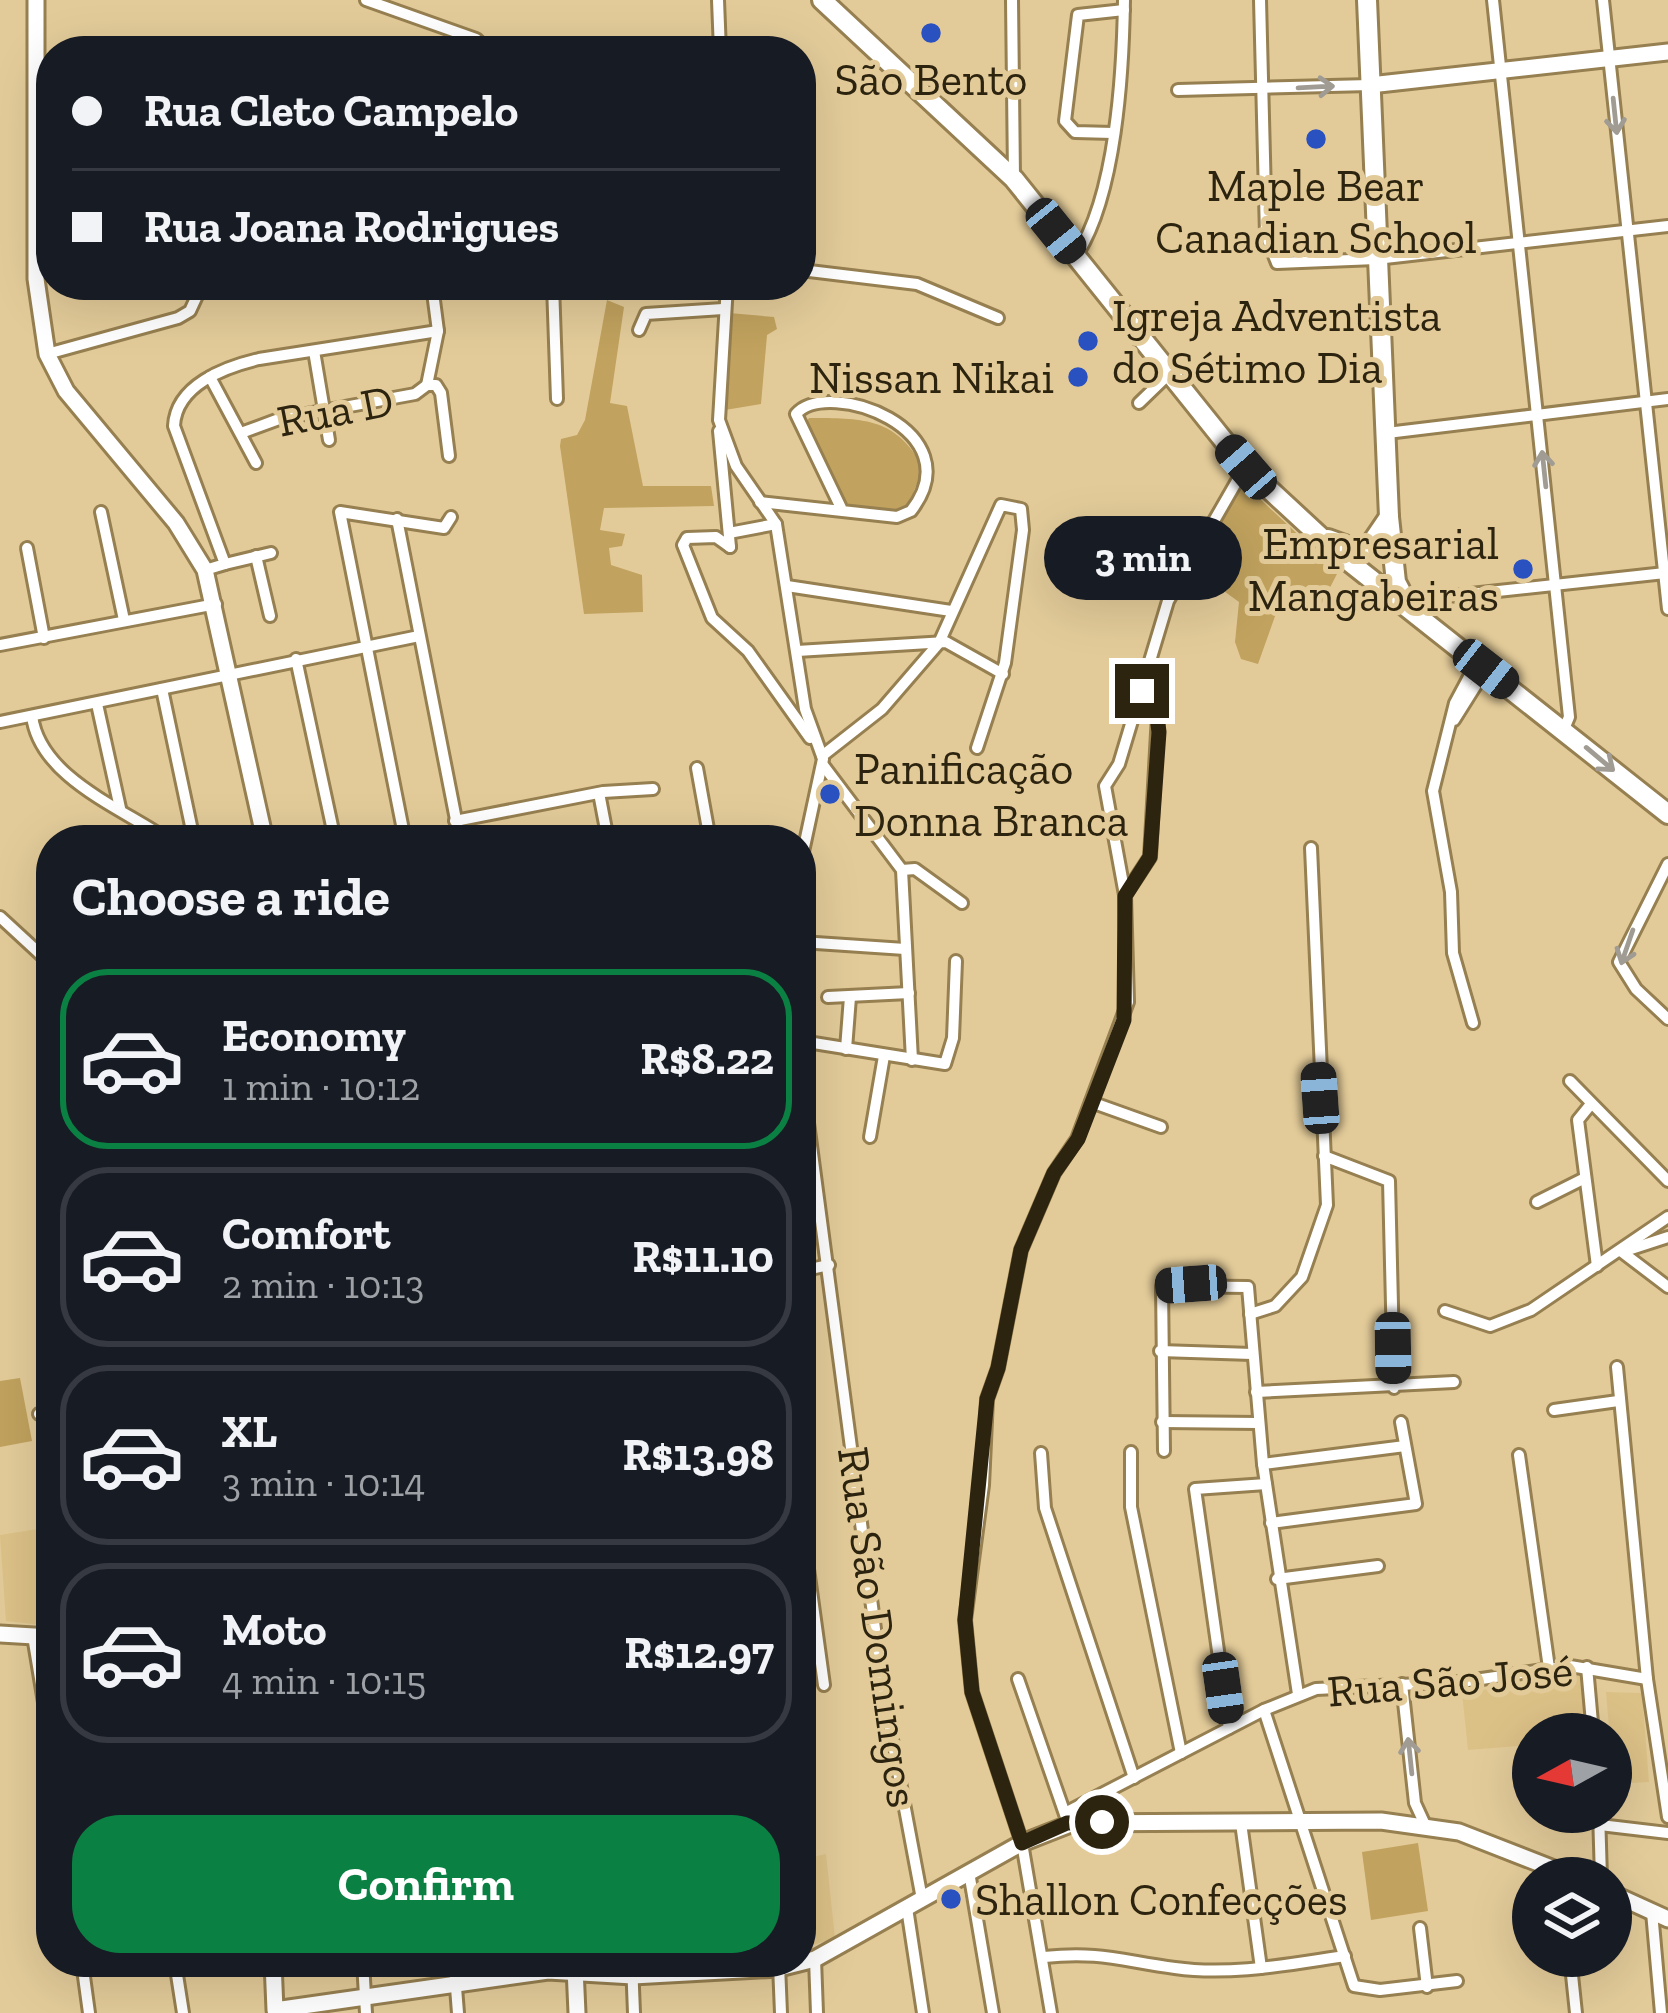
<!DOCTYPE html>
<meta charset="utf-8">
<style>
body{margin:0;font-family:"Zilla Slab",serif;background:#242831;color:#f1f3f6;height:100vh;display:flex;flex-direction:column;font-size:45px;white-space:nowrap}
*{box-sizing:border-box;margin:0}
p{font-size:39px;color:#9ea1a6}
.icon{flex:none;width:66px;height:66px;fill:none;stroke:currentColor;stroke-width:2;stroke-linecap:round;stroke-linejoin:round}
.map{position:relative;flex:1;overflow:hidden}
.details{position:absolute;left:36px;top:825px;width:780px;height:1152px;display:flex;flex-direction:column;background:#171b24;border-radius:48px;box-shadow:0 12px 48px #0002}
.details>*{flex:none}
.banner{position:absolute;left:36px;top:36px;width:780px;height:264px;border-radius:48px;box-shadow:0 12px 48px #0002;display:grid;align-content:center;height:264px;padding:0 36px;background:#171b24}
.needle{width:78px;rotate:262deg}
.buttons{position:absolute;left:1512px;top:1713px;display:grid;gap:24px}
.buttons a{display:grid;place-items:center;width:120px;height:120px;border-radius:50%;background:#171b24;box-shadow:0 12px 48px #0002;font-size:60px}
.end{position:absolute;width:54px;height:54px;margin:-27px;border:15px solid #2d2410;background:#fff;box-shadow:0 0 0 6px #fff}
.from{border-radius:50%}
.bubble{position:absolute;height:84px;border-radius:42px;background:#171b24;box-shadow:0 12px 48px #0002;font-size:39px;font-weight:700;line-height:84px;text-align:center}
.car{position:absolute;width:36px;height:72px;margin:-36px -18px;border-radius:15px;box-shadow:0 0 9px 3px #0007;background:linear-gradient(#222 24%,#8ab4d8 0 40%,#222 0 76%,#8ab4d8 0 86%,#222 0)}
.banner b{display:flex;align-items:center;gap:42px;height:114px;font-size:45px}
.banner b+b{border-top:3px solid #363941}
.banner i{width:30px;height:30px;background:#f1f3f6}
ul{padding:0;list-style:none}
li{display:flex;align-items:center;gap:36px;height:180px;margin:0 24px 18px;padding:0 12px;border:6px solid #363941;border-radius:48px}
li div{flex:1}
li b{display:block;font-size:45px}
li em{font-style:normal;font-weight:700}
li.active{border-color:#0b8043}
li>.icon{width:108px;height:108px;stroke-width:1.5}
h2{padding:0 36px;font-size:54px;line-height:144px}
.primary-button{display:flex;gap:24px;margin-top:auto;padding:24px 36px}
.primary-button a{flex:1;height:138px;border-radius:48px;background:#0b8043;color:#fff;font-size:48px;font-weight:700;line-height:138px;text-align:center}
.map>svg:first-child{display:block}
.built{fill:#dcc187}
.green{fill:#c1a25e}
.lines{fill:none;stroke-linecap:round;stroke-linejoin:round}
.street-casing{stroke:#967f50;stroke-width:16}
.secondary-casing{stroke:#967f50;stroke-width:21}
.primary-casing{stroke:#967f50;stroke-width:24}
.street{stroke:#fff;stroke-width:10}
.secondary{stroke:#fff;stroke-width:15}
.primary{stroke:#fff;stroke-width:18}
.oneway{stroke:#a09c93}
.route{stroke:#2d2410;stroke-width:15}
.poi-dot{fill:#2a51c0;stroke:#e3cb99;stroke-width:4.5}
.labels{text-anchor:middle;stroke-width:10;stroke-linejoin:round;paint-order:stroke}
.poi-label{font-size:45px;fill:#2d2410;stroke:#e3cb99;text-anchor:start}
.street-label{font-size:45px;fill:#2d2410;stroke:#e3cb99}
</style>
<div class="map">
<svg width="1668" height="2013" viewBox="0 0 1668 2013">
<rect width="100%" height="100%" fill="#e3cb99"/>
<g class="built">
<path d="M51,1527V1626L6,1621L0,1535Z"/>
<path d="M1581,1675L1587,1734H1533V1794L1524,1795L1518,1746L1468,1750L1462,1693Z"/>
<path d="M1606,1692L1642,1693L1649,1782L1614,1784Z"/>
<path d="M826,1854L835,1938L803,1948L801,1860Z"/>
</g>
<g class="green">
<path d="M607,300L624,307L610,403L627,406L643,486H711L714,506L604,508L600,530L625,534L622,546L609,548L611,565L642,575L643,612L584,614L560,446L561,439L577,435L585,420Z"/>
<path d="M729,313L774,317L777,329L767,335L761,404L725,410Z"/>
<path d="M809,418C861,418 897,417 923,468L905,514L843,504L803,425Z"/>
<path d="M1243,483L1338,572L1321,605L1284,591L1258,664L1241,659L1235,642L1239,602L1192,568Z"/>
<path d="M20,1378L32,1441L0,1447V1381Z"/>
<path d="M1418,1843L1428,1911L1371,1920L1362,1852Z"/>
</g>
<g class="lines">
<g class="street-casing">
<g id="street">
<path d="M366,0L476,39L489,51"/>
<path d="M718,0L720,51"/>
<path d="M1012,0L1014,176"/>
<path d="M1260,0L1266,235L1277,263L1376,259L1668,226"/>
<path d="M1493,0L1569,717L1564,729"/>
<path d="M1603,0L1668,609"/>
<path d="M1178,90L1370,85"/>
<path d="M1113,133L1075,132L1065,121L1078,15L1124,10"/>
<path d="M1076,256C1116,196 1123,72 1124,0"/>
<path d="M801,270L917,284L998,318"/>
<path d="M432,285L438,331L427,385H436L441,393L449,456"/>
<path d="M553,285L557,399"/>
<path d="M727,285L719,420L736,466L776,524L805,709L822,756"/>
<path d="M639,330L646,314L723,309"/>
<path d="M314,351L329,440"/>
<path d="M47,354L178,318L190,311L202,285"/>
<path d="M210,377L256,463"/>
<path d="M1139,403L1169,374"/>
<path d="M719,431L730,547"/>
<path d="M241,433L279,419L415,394L427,385"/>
<path d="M1387,433L1668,399"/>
<path d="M760,502L897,517L911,511C974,430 828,377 796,414L842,510"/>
<path d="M101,512L124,620"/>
<path d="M397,519L460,840"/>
<path d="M729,533L776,524"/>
<path d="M730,547L716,537L687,538L683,545L712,618L748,651L810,738"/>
<path d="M27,548L44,638"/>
<path d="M256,556L270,616"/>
<path d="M225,564L271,553"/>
<path d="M205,570L225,564L174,426C176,385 225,367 259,359L438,331"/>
<path d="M787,586L951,611"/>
<path d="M1424,599L1665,573"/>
<path d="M0,645L216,604"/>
<path d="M797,651L946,642L1003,674"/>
<path d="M296,659L335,840"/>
<path d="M162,689L194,840"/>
<path d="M97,704L120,808"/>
<path d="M32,716C40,778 122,808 168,840"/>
<path d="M1454,720L1486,669"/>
<path d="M0,722L419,636"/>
<path d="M822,756L882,709L939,643L1001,505L1021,509L1023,530L1005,663L977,748"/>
<path d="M823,765L902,870L912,1060"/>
<path d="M697,768L710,840"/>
<path d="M599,793L608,840"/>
<path d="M455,821L603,792L653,789"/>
<path d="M405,840L340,512L444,528L451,517"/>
<path d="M801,861L823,759"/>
<path d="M1668,864L1619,962L1636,989L1668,1019"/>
<path d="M902,870L915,869L962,903"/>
<path d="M1125,895L1150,857L1158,715L1153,698L1142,691"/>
<path d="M0,917L51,964"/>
<path d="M801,942L905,949"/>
<path d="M828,997L909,993"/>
<path d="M1473,1023L1453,953L1451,892L1433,791L1455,703L1477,662"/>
<path d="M801,1041L945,1064L953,1038L956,961"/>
<path d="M846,1049L850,997"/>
<path d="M801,1070L884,1697L922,1899"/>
<path d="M1570,1081L1668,1181"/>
<path d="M1091,1102L1161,1127"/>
<path d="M1591,1104L1578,1120L1597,1266"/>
<path d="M870,1137L884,1056"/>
<path d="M1324,1156L1389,1181L1394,1388"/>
<path d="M1537,1202L1583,1179"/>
<path d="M1625,1251L1668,1237"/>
<path d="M1622,1252L1668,1287"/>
<path d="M801,1271L829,1265"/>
<path d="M1445,1311L1490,1326L1531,1310L1668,1217"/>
<path d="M1250,1314L1275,1306L1302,1277L1327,1205L1311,848"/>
<path d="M1160,1351L1252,1354"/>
<path d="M1617,1367L1647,1679L1668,1817"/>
<path d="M1256,1392L1454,1382"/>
<path d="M1554,1410L1618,1401"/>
<path d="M39,1414L51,1412"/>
<path d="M1162,1422L1258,1423"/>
<path d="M1164,1451L1162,1286L1248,1287L1263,1464L1298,1694"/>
<path d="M1131,1452V1507L1181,1753"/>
<path d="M1041,1453L1045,1508L1134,1778"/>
<path d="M1519,1455L1549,1668"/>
<path d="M1263,1464L1405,1446"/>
<path d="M801,1518L824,1685"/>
<path d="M1271,1523L1416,1504L1401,1422"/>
<path d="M1277,1579L1378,1566"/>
<path d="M33,1636L51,1745"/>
<path d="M1587,1667L1593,1734"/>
<path d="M1018,1679L1066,1817"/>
<path d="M1402,1684L1415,1803L1426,1827"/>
<path d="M1264,1710L1354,1986L1380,1990L1457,1981"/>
<path d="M1229,1728L1195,1489L1266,1484"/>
<path d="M1599,1812L1601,1878"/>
<path d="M1065,1813L1264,1710L1316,1689L1461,1682L1570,1666L1647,1679"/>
<path d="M1241,1823L1261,1968"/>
<path d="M1600,1825L1668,1833"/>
<path d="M969,1872L993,2013"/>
<path d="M907,1908L923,2013"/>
<path d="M1652,1912L1661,2013"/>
<path d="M1420,1928L1427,1987"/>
<path d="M1570,1956L1576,2013"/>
<path d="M1044,1957C1100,1951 1122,1961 1175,1968C1231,1976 1290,1964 1345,1956"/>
<path d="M815,1959L817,2013"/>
<path d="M82,1962L89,2013"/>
<path d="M175,1962L183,2013"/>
<path d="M363,1962L366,2013"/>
<path d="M454,1962L458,2013"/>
<path d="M632,1962L634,2013"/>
<path d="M779,1965L781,2013"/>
<path d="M1051,2013L1022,1843L972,1692L965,1620L983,1485L987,1399L998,1368L1021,1250L1054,1173L1077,1139L1128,1002L1125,895L1105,786L1119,764L1168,601L1245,467"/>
</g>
</g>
<g class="secondary-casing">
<g id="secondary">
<path d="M36,0V279L47,354L66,391L176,523L205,570L265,840"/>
<path d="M1370,85L1668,52"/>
<path d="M0,1634L51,1637"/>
<path d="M1611,1893L1668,1919"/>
<path d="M273,1962L275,2010L548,1971L633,1976L779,1968L815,1959L1022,1843L1073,1823L1381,1821L1459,1832L1577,1878"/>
<path d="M575,1968L577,2013"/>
</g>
</g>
<g class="primary-casing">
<g id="primary">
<path d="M822,0L1014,179L1245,467L1338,553L1668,814"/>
<path d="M1367,0L1389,517L1396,582L1407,603"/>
<path d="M1328,539L1353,548L1370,545L1389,517"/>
</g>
</g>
<use href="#street" class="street"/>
<use href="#secondary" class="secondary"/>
<use href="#primary" class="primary"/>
</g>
<defs><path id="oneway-shaft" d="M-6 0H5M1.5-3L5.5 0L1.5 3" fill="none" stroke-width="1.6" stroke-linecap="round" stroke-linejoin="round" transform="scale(3)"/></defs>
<g class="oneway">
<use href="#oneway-shaft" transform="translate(1316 87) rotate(-3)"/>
<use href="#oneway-shaft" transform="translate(1615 116) rotate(84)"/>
<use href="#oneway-shaft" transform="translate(1544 469) rotate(-96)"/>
<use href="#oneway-shaft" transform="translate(1600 759) rotate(40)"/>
<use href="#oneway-shaft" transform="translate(1627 947) rotate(109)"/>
<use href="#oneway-shaft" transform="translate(1410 1756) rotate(-96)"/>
</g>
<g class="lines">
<path class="route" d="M1102,1822L1067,1823L1022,1843L972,1692L965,1620L987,1399L998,1368L1021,1250L1054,1173L1078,1139L1124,1020L1125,896L1150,857L1159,732L1155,701L1142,691"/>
</g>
<g class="poi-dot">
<circle cx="931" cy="33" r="12"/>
<circle cx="1316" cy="139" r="12"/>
<circle cx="1088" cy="341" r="12"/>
<circle cx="1078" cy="377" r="12"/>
<circle cx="1523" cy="569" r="12"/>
<circle cx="830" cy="794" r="12"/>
<circle cx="951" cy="1899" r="12"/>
</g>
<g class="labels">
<g class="poi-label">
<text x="931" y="95" text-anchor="middle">São Bento</text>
<text x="1316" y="201" text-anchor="middle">Maple Bear<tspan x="1316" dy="52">Canadian School</tspan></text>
<text x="1112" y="331">Igreja Adventista<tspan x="1112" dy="52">do Sétimo Dia</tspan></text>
<text x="1054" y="393" text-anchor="end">Nissan Nikai</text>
<text x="1499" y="559" text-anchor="end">Empresarial<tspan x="1499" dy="52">Mangabeiras</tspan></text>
<text x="854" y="784">Panificação<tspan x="854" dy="52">Donna Branca</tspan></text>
<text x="975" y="1915">Shallon Confecções</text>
</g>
<g class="street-label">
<text transform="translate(335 410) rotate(-11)" y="16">Rua D</text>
<text transform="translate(879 1627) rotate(82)" y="16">Rua São Domingos</text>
<text transform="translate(1450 1680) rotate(-5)" y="16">Rua São José</text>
</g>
</g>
</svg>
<div class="buttons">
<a><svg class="needle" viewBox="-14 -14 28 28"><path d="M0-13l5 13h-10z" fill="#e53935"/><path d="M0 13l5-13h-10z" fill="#9ea1a6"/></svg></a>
<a><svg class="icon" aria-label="layers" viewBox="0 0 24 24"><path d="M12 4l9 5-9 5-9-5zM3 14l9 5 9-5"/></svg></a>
</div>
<i class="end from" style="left:1102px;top:1822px"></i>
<i class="end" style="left:1142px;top:691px"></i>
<div class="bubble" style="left:1044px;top:516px;width:198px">3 min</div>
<i class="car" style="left:1056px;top:231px;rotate:141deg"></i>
<i class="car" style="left:1246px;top:467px;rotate:319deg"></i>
<i class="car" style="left:1486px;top:669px;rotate:128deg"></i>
<i class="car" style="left:1320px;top:1098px;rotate:356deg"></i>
<i class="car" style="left:1191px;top:1284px;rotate:266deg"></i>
<i class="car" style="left:1393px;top:1348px;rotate:179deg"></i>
<i class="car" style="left:1223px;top:1688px;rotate:172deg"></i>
<div class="banner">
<b><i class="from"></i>Rua Cleto Campelo</b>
<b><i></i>Rua Joana Rodrigues</b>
</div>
<section class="details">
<h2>Choose a ride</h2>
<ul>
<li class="active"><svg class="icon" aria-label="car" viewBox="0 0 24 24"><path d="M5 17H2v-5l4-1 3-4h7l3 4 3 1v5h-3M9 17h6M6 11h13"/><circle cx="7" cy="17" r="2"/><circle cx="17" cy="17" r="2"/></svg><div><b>Economy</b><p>1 min · 10:12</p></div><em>R$8.22</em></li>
<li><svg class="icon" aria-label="car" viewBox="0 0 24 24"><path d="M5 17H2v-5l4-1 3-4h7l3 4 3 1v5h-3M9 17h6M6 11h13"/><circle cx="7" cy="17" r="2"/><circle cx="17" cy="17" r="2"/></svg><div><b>Comfort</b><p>2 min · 10:13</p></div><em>R$11.10</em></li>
<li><svg class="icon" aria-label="car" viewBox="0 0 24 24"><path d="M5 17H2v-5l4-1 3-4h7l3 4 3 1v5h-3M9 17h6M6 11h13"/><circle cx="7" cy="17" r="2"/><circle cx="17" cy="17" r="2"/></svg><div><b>XL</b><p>3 min · 10:14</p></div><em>R$13.98</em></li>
<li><svg class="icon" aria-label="car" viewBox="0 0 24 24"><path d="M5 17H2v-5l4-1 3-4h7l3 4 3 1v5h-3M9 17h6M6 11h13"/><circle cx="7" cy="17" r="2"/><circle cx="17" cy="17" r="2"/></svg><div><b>Moto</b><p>4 min · 10:15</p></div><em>R$12.97</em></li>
</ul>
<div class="primary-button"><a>Confirm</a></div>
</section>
</div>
